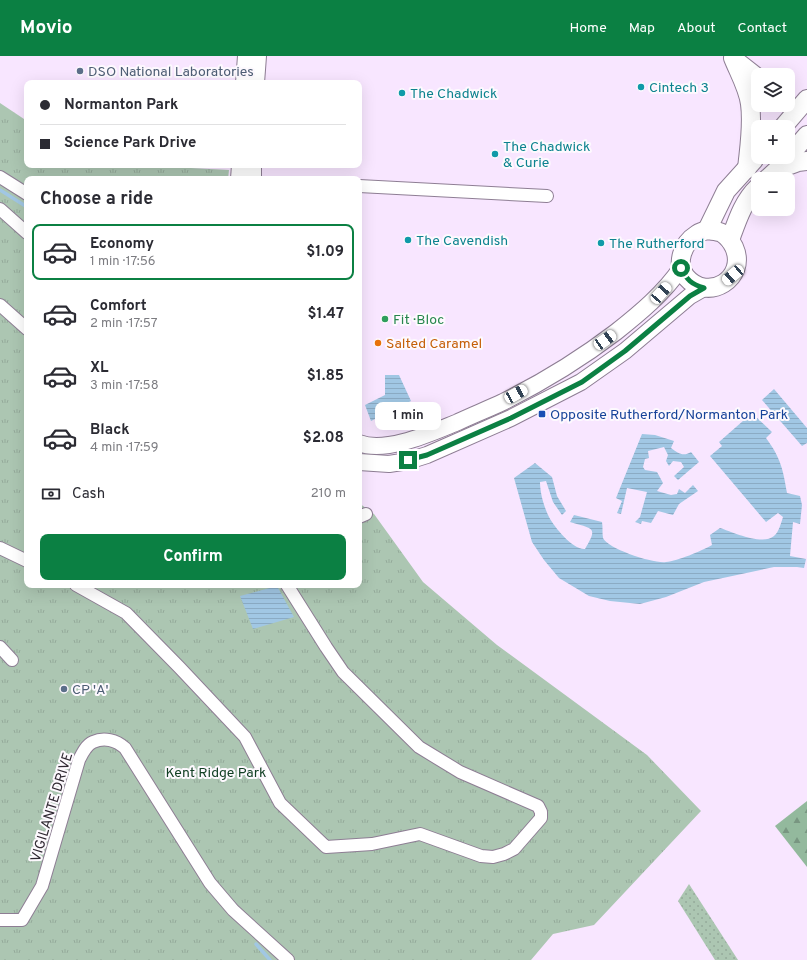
<!DOCTYPE html>
<meta charset="utf-8">
<style>
body{margin:0;font-family:Overpass,sans-serif;background:#f7f7f7;color:#2b2b33;height:100vh;display:flex;flex-direction:column;font-size:15px;white-space:nowrap}
*{box-sizing:border-box;margin:0}
p{font-size:13px;color:#7c7c81}
.icon{flex:none;width:22px;height:22px;fill:none;stroke:currentColor;stroke-width:2;stroke-linecap:round;stroke-linejoin:round}
.map{position:relative;flex:1;overflow:hidden}
.details{position:absolute;left:24px;top:120px;width:338px;height:412px;display:flex;flex-direction:column;background:#fff;border-radius:8px;box-shadow:0 4px 16px #0002}
.details>*{flex:none}
.hud{position:absolute;left:24px;top:24px;width:338px;height:88px;border-radius:8px;box-shadow:0 4px 16px #0002;display:grid;align-content:center;height:88px;padding:0 16px;background:#fff}
.tools{position:absolute;left:751px;top:12px;display:grid;gap:8px}
.tools a{display:grid;place-items:center;width:44px;height:44px;border-radius:8px;background:#fff;box-shadow:0 4px 16px #0002;font-size:20px}
.end{position:absolute;width:18px;height:18px;margin:-9px;border:5px solid #0b8043;background:#fff;box-shadow:0 0 0 2px #fff}
.from{border-radius:50%}
.bubble{position:absolute;height:28px;border-radius:8px;background:#fff;box-shadow:0 4px 16px #0002;font-size:13px;font-weight:700;line-height:28px;text-align:center}
.car{position:absolute;width:12px;height:24px;margin:-12px -6px;border-radius:5px;box-shadow:0 0 3px 1px #0007;background:linear-gradient(#fff 24%,#345 0 40%,#fff 0 76%,#345 0 86%,#fff 0)}
.hud b{display:flex;align-items:center;gap:14px;height:38px;font-size:15px}
.hud b+b{border-top:1px solid #e1e1e2}
.hud i{width:10px;height:10px;background:#2b2b33}
ul{padding:0;list-style:none}
li{display:flex;align-items:center;gap:12px;height:56px;margin:0 8px 6px;padding:0 8px;border:2px solid transparent;border-radius:8px}
li div{flex:1}
li b{display:block;font-size:15px}
li em{font-style:normal;font-weight:700}
li.selected{border-color:#0b8043}
li>.icon{width:36px;height:36px;stroke-width:1.5}
h2{padding:0 16px;font-size:18px;line-height:48px}
.pay{display:flex;align-items:center;gap:10px;height:44px;padding:0 16px;font-size:15px}
.pay p{margin-inline-start:auto}
.button{display:flex;gap:8px;margin-top:auto;padding:8px 16px}
.button a{flex:1;height:46px;border-radius:8px;background:#0b8043;color:#fff;font-size:16px;font-weight:700;line-height:46px;text-align:center}
header{display:flex;align-items:center;gap:24px;box-sizing:border-box;height:56px;padding:0 20px;background:#0b8043;color:#fff}
header strong{font-size:19px}
nav{display:flex;gap:22px;margin-inline-start:auto;font-size:14px}
.map>svg:first-child{display:block}
.grass{fill:url(#grass-dots)}
.forest{fill:url(#forest-firs)}
.park{fill:url(#park-tufts)}
.water{fill:url(#water-rules)}
.lines{fill:none;stroke-linecap:round;stroke-linejoin:round}
.stream{stroke:#a1c7e4;stroke-width:3.5}
.minor-casing{stroke:#8e7e94;stroke-width:14}
.major-casing{stroke:#8e7e94;stroke-width:18}
.highway-casing{stroke:#8e7e94;stroke-width:20}
.minor{stroke:#fff;stroke-width:12}
.major{stroke:#fff;stroke-width:16}
.highway{stroke:#fff;stroke-width:18}
.route{stroke:#0b8043;stroke-width:5}
.service-dot{fill:#5c6f8a;stroke:#fdf9fe;stroke-width:1.5}
.culture-dot{fill:#0f9aa8;stroke:#fdf9fe;stroke-width:1.5}
.leisure-dot{fill:#2e9e5b;stroke:#fdf9fe;stroke-width:1.5}
.food-dot{fill:#e8710a;stroke:#fdf9fe;stroke-width:1.5}
.transit-dot{fill:#1a4fb4;stroke:#fdf9fe;stroke-width:1.5}
.labels{text-anchor:middle;stroke-width:4;stroke-linejoin:round;paint-order:stroke}
.service-label{font-size:14px;fill:#4e5e75;stroke:#fdf9fe;text-anchor:start}
.culture-label{font-size:14px;fill:#0d838f;stroke:#fdf9fe;text-anchor:start}
.leisure-label{font-size:14px;fill:#27864d;stroke:#fdf9fe;text-anchor:start}
.food-label{font-size:14px;fill:#c56008;stroke:#fdf9fe;text-anchor:start}
.transit-label{font-size:14px;fill:#164399;stroke:#fdf9fe;text-anchor:start}
.park-label{font-size:14px;fill:#124024;stroke:#fdf9fe}
.street-label{font-size:14px;fill:#302932;stroke:#fdf9fe}
</style>
<header>
<strong>Movio</strong>
<nav><a>Home</a><a>Map</a><a>About</a><a>Contact</a></nav>
</header>
<div class="map">
<svg width="807" height="904" viewBox="0 0 807 904">
<defs>
<pattern id="grass-dots" width="8" height="8" patternUnits="userSpaceOnUse"><rect width="8" height="8" fill="#acc6b2"/><path d="M2 2h.1M6 6h.1" fill="none" stroke="#94aa9a" stroke-width="1.8" stroke-linecap="round"/></pattern>
<pattern id="forest-firs" width="22" height="20" patternUnits="userSpaceOnUse"><rect width="22" height="20" fill="#93b99d"/><path d="M5 1l3.5 6h-7zM16 11l3.5 6h-7z" fill="#789681"/></pattern>
<pattern id="park-tufts" width="24" height="20" patternUnits="userSpaceOnUse"><rect width="24" height="20" fill="#acc6b2"/><path d="M3 7l-1-3M5 7V3M7 7l1-3M15 17l-1-3M17 17v-4M19 17l1-3" fill="none" stroke="#94aa9a"/></pattern>
<pattern id="water-rules" width="6" height="5" patternUnits="userSpaceOnUse"><rect width="6" height="5" fill="#a1c7e4"/><path d="M0 2.5h6" fill="none" stroke="#8babc4"/></pattern>
</defs>
<rect width="100%" height="100%" fill="#f8e6ff"/>
<path class="grass" d="M689,828L738,904H715L678,845Z"/>
<path class="forest" d="M807,745V811L775,770Z"/>
<path class="park" d="M0,47L27,65V109H134L229,114L228,123H27V529H359V421L362,422L359,447L374,458L423,526L497,589L647,699L701,755L594,869L553,878L531,904H0Z"/>
<g class="water">
<path d="M385,319H399L411,345L371,365L365,349L385,339Z"/>
<path d="M774,333L807,372V387L802,390L762,344Z"/>
<path d="M752,357L772,376L766,382C781,402 783,414 787,437L800,440L802,449L800,468L793,466L790,500L806,503L804,512L797,511H774L704,526L666,541L640,548L610,545L589,540L559,522L544,504L532,486L514,422L535,407L552,421L557,440L566,455L562,459L553,446L546,425L540,426C540,437 544,451 549,461C555,472 573,494 585,493C599,470 592,473 570,466L574,459L602,466C603,471 602,477 603,482C608,493 654,508 666,506C678,505 701,495 712,489L710,479L720,472C732,476 763,490 774,480C779,476 781,467 783,461L778,457L766,466L710,400L722,390L719,386Z"/>
<path d="M642,378L655,379L674,385L671,392C678,397 683,401 691,396L699,406L678,424L674,420L684,411L681,406L673,405L669,410L666,405L668,399L664,391L648,395L649,402L645,403L643,411L645,414L657,416L663,427L657,435L671,439L677,438L679,433L685,437L693,429L698,435L679,448L673,459L658,455L651,467L642,465L641,468L635,466L640,461L647,436L627,432L621,458L617,457L622,445L616,442Z"/>
<path d="M277,530L294,561L253,573L240,540Z"/>
</g>
<g class="lines">
<g class="stream">
<path d="M0,134L27,151"/>
<path d="M256,888L270,904"/>
</g>
<g class="minor-casing">
<g id="minor">
<path d="M0,121L27,138"/>
<path d="M359,130L547,140"/>
<path d="M0,153L27,177"/>
<path d="M0,249L27,273"/>
<path d="M359,461L366,458"/>
<path d="M0,492L27,505"/>
<path d="M76,529L126,557L180,612L245,681L280,747L326,791L372,788L420,778L481,800L493,801L504,798L514,793L541,762V756L538,750L460,716L419,691L343,616L326,591L287,529"/>
<path d="M0,591L12,604"/>
<path d="M0,864H22L42,830L79,704C82,698 86,689 93,686C104,681 116,684 125,692L210,827L233,854L288,904"/>
</g>
</g>
<g class="major-casing">
<g id="major">
<path d="M244,27L246,0"/>
<path d="M256,27L258,0"/>
<path d="M239,123L240,109"/>
<path d="M253,123V109"/>
<path d="M359,387C386,398 433,376 458,366C473,359 488,353 503,346C541,327 582,302 616,276C640,257 664,237 681,212"/>
<path d="M359,406L389,408L408,405L427,399L511,362L581,326L625,295L690,240L704,232"/>
</g>
</g>
<g class="highway-casing">
<g id="highway">
<path d="M733,2C739,17 748,32 750,48C753,69 749,92 747,113"/>
<path d="M735,4L758,22"/>
<path d="M783,71L807,43"/>
<path d="M779,113L798,106L807,105"/>
<path d="M767,123L778,113L807,79"/>
<path d="M707,174C712,175 718,175 722,177C728,181 731,185 734,191C748,222 708,247 686,221C675,208 683,187 696,179C699,176 704,175 707,174Z"/>
<path d="M707,174L726,135L754,104"/>
<path d="M730,184C737,165 743,145 758,131"/>
</g>
</g>
<use href="#minor" class="minor"/>
<use href="#major" class="major"/>
<use href="#highway" class="highway"/>
</g>
<g class="lines">
<path class="route" d="M408,404L427,399L511,362L582,326L625,295L690,240L704,232C691,228 687,224 681,212"/>
</g>
<g class="service-dot">
<circle cx="80" cy="15" r="4"/>
<circle cx="64" cy="633" r="4"/>
</g>
<g class="culture-dot">
<circle cx="641" cy="31" r="4"/>
<circle cx="402" cy="37" r="4"/>
<circle cx="495" cy="98" r="4"/>
<circle cx="408" cy="184" r="4"/>
<circle cx="601" cy="187" r="4"/>
</g>
<circle class="leisure-dot" cx="385" cy="263" r="4"/>
<circle class="food-dot" cx="378" cy="287" r="4"/>
<rect class="transit-dot" x="538" y="354" width="8" height="8" rx="2"/>
<g class="labels">
<g class="service-label">
<text x="88" y="20">DSO National Laboratories</text>
<text x="72" y="638">CP 'A'</text>
</g>
<g class="culture-label">
<text x="649" y="36">Cintech 3</text>
<text x="410" y="42">The Chadwick</text>
<text x="503" y="95">The Chadwick<tspan x="503" dy="16">&amp; Curie</tspan></text>
<text x="416" y="189">The Cavendish</text>
<text x="609" y="192">The Rutherford</text>
</g>
<g class="leisure-label">
<text x="393" y="268">Fit · Bloc</text>
</g>
<g class="food-label">
<text x="386" y="292">Salted Caramel</text>
</g>
<g class="transit-label">
<text x="550" y="363">Opposite Rutherford/Normanton Park</text>
</g>
<g class="park-label">
<text x="216" y="721">Kent Ridge Park</text>
</g>
<g class="street-label">
<text transform="translate(51 751) rotate(-73)" y="5">VIGILANTE DRIVE</text>
</g>
</g>
</svg>
<div class="tools">
<a><svg class="icon" aria-label="layers" viewBox="0 0 24 24"><path d="M12 4l9 5-9 5-9-5zM3 14l9 5 9-5"/></svg></a>
<a>+</a>
<a>−</a>
</div>
<i class="end from" style="left:681px;top:212px"></i>
<i class="end" style="left:408px;top:404px"></i>
<div class="bubble" style="left:375px;top:346px;width:66px">1 min</div>
<i class="car" style="left:733px;top:219px;rotate:229deg"></i>
<i class="car" style="left:661px;top:237px;rotate:42deg"></i>
<i class="car" style="left:605px;top:284px;rotate:55deg"></i>
<i class="car" style="left:516px;top:338px;rotate:61deg"></i>
<div class="hud">
<b><i class="from"></i>Normanton Park</b>
<b><i></i>Science Park Drive</b>
</div>
<section class="details">
<h2>Choose a ride</h2>
<ul>
<li class="selected"><svg class="icon" aria-label="car" viewBox="0 0 24 24"><path d="M5 17H2v-5l4-1 3-4h7l3 4 3 1v5h-3M9 17h6M6 11h13"/><circle cx="7" cy="17" r="2"/><circle cx="17" cy="17" r="2"/></svg><div><b>Economy</b><p>1 min · 17:56</p></div><em>$1.09</em></li>
<li><svg class="icon" aria-label="car" viewBox="0 0 24 24"><path d="M5 17H2v-5l4-1 3-4h7l3 4 3 1v5h-3M9 17h6M6 11h13"/><circle cx="7" cy="17" r="2"/><circle cx="17" cy="17" r="2"/></svg><div><b>Comfort</b><p>2 min · 17:57</p></div><em>$1.47</em></li>
<li><svg class="icon" aria-label="car" viewBox="0 0 24 24"><path d="M5 17H2v-5l4-1 3-4h7l3 4 3 1v5h-3M9 17h6M6 11h13"/><circle cx="7" cy="17" r="2"/><circle cx="17" cy="17" r="2"/></svg><div><b>XL</b><p>3 min · 17:58</p></div><em>$1.85</em></li>
<li><svg class="icon" aria-label="car" viewBox="0 0 24 24"><path d="M5 17H2v-5l4-1 3-4h7l3 4 3 1v5h-3M9 17h6M6 11h13"/><circle cx="7" cy="17" r="2"/><circle cx="17" cy="17" r="2"/></svg><div><b>Black</b><p>4 min · 17:59</p></div><em>$2.08</em></li>
</ul>
<div class="pay"><svg class="icon" aria-label="cash" viewBox="0 0 24 24"><path d="M3 7h18v10H3z"/><circle cx="12" cy="12" r="2"/></svg>Cash<p>210 m</p></div>
<div class="button"><a>Confirm</a></div>
</section>
</div>
